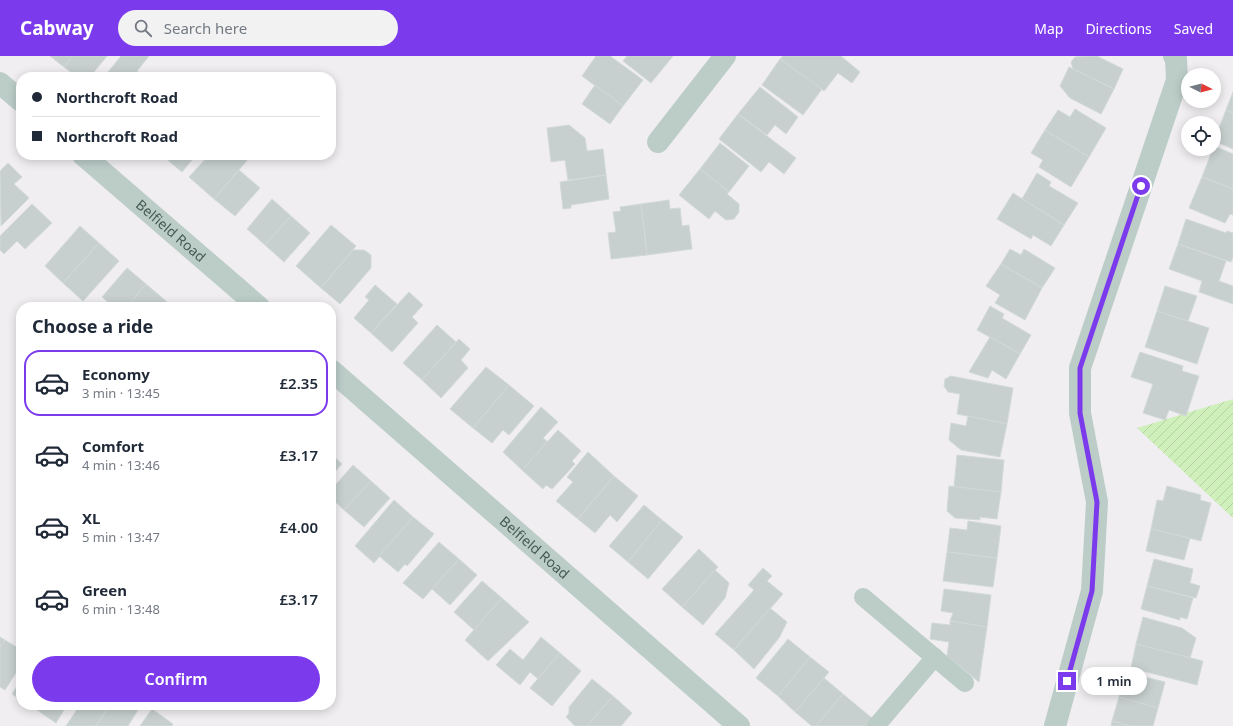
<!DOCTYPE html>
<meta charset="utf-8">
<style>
body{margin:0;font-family:"Noto Sans",sans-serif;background:#f2f2f3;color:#1f2937;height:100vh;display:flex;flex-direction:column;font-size:15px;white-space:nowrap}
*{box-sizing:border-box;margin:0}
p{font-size:13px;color:#747a83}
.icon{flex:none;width:22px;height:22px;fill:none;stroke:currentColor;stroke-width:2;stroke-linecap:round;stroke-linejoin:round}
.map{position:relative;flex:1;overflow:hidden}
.drawer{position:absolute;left:16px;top:246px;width:320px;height:408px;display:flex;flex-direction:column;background:#fff;border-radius:16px;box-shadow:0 2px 10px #0003}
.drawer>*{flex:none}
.hud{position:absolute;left:16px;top:16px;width:320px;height:88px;border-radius:16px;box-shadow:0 2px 10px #0003;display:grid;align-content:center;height:88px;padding:0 16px;background:#fff}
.needle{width:26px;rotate:96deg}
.tools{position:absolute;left:1181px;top:12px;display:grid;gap:8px}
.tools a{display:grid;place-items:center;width:40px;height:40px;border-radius:50%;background:#fff;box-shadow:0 2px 10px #0003;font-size:20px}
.end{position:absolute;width:18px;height:18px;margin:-9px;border:5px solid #7c3aed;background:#fff;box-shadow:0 0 0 2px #fff}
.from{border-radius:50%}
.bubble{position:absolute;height:28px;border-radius:14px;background:#fff;box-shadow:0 2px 10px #0003;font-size:13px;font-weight:600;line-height:28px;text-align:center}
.hud b{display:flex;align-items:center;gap:14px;height:38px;font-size:15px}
.hud b+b{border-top:1px solid #e0e1e3}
.hud i{width:10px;height:10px;background:#1f2937}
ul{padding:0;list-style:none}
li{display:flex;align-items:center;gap:12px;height:66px;margin:0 8px 6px;padding:0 8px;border:2px solid transparent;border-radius:16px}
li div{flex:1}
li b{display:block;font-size:15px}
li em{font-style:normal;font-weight:600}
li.active{border-color:#7c3aed}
li>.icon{width:36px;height:36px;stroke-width:1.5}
h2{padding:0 16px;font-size:18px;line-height:48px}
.cta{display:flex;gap:8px;margin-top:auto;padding:8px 16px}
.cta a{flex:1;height:46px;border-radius:24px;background:#7c3aed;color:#fff;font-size:16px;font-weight:600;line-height:46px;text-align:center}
header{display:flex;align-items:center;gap:24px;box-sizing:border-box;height:56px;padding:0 20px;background:#7c3aed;color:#fff}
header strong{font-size:19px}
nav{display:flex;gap:22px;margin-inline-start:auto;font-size:14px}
.search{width:280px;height:36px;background:#f2f2f3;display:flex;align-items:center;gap:10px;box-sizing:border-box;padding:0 14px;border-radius:22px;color:#747a83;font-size:15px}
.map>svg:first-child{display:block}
.garden{fill:url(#garden-furrows)}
.building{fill:#c7d0cf;stroke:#d2d9d9}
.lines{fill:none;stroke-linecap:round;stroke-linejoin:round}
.service{stroke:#bccdc8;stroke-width:18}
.minor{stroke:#bccdc8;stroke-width:22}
.route{stroke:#7c3aed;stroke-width:5}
.labels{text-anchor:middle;stroke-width:4;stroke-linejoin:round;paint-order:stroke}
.street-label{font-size:14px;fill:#465b55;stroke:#fff}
</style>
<header>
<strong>Cabway</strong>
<div class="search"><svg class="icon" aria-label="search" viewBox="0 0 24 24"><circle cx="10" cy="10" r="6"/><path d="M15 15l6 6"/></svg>Search here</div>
<nav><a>Map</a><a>Directions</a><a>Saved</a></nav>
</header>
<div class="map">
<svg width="1233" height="670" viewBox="0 0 1233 670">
<defs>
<pattern id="garden-furrows" width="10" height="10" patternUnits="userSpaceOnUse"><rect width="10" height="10" fill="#cfefbb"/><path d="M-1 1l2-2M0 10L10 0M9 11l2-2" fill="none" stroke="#b3cfa3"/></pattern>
</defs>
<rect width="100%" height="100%" fill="#f0eef0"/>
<path class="garden" d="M1233,343V462L1137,372Z"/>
<g class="building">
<path d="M50,0H73L64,11Z"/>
<path d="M73,0H107L90,21H77L64,11Z"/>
<path d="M121,0H149L137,15L144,21H104Z"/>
<path d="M596,0H610L643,24L623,50L582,20Z"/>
<path d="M627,0H673L651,27L623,5Z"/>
<path d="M783,0H841L860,16L852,27L838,17L824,35L780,3Z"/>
<path d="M1097,0L1123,13L1114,33L1073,13L1071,6L1075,1Z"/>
<path d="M780,3L822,33L803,59L762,29Z"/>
<path d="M1069,11L1114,33L1101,58L1070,42L1060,30Z"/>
<path d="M595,29L623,50L610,68L582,48Z"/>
<path d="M760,31L798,61L786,78L775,69L767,79L738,58Z"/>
<path d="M1233,36V57L1226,54Z"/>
<path d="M1075,53L1106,72L1089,101L1045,74L1058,54L1070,61Z"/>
<path d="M1226,54L1233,57V93L1214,85Z"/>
<path d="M738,58L796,102L784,118L769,106L761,116L719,83Z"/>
<path d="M569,69L585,82L587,95L603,93L606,119L568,124L565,104L551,106L547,72Z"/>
<path d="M1045,74L1089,101L1071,131L1039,111L1043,104L1031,97Z"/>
<path d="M720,87L749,110L729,136L700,113Z"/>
<path d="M1214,90L1233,98V133L1202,121Z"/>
<path d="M166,99H196L182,116L164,101Z"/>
<path d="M209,99H245L249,102L214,143L189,121Z"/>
<path d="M8,107L22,121L14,128L29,142L1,170L0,115Z"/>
<path d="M700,113L729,136L727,138L739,148V156L734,163L726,164L715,155L709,163L679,139Z"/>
<path d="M239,114L260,132L235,160L214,143Z"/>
<path d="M1037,117L1051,126L1049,130L1078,147L1064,169L1022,143Z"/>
<path d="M606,119L609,143L571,149V152L563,153L560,126Z"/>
<path d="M1202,121L1233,133V159L1230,158L1225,167L1189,152Z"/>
<path d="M1013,137L1064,169L1051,190L1033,179L1031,183L997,163Z"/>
<path d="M272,143L291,160L265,189L247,173Z"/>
<path d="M669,144L670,153L680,152L682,170L689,169L692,193L647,199L641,148Z"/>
<path d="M32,148L52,167L25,193L17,185L4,198L0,194V180Z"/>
<path d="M641,148L647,199L611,203L608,177L616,176L613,156L621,155L620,151Z"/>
<path d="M291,160L310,177L284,206L265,189Z"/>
<path d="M1186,163L1226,177L1227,175L1233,177V201L1231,206L1178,188Z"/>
<path d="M331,169L356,190L321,232L296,210Z"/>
<path d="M80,170L99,187L63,227L45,210Z"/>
<path d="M99,187L119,205L83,245L63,227Z"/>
<path d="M1178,188L1226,205L1219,225L1233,230V248L1199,236L1202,225L1169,213Z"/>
<path d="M1010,193L1021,199L1024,193L1055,212L1042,232L1001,208Z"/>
<path d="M353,194H364L371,199V212L340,248L321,232Z"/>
<path d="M1001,208L1042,232L1025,264L995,247L1000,239L986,230Z"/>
<path d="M127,212L146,228L127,251H114L102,241Z"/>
<path d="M146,228L167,246L163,251H127Z"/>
<path d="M375,229L397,248L371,277L354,262L369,244L365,241Z"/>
<path d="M1165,230L1197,240L1188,265L1157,255Z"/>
<path d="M409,236L423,249L412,261L418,267L392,296L371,277Z"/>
<path d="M990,250L1004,258L1002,262L1031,279L1020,298L977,274Z"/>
<path d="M1157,255L1209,272L1197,308L1145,291Z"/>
<path d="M437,269L456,286L422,324L403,307Z"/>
<path d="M990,281L1020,298L1006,323L992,314L988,322L969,316Z"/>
<path d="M459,283L470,293L461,304L468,312L441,342L422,324Z"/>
<path d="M1140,296L1183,310L1182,315L1199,320L1186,360L1169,354L1165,364L1143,357L1153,328L1131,321Z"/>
<path d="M486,311L509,329L473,372L450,353Z"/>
<path d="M951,320L1013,332L1007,368L957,358L960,338L948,336L944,330L945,323Z"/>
<path d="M509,329L534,350L509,379L503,374L492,387L473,372Z"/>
<path d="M541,351L558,366L543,382L548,386L522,414L503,396Z"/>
<path d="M968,360L1007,368L1000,401L961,394L949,384L951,367L966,370Z"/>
<path d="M558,374L581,395L572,405L575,408L552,433L546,429L543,433L522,414Z"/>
<path d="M588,396L614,420L578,463L556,445L573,426L567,421Z"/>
<path d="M331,398L342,408L331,420Z"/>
<path d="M957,399L1004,404L1001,436L954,431Z"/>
<path d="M353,409L371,425L344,454L331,442V434Z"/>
<path d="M614,420L638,440L617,466L610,459L595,477L578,463Z"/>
<path d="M371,425L390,442L364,471L344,454Z"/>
<path d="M949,430L1001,436L997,463L980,461V464L955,462L947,455Z"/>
<path d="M1167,430L1201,439L1200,444L1211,447L1201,485L1151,473L1157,444L1163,445Z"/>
<path d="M394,444L413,461L374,507L355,490Z"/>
<path d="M644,449L662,464L628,506L609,490Z"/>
<path d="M413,461L434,478L407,510L405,508L398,516L379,500Z"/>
<path d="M662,464L683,481L648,523L628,506Z"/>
<path d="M968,465L1001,470L997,502L947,496L950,472L967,474Z"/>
<path d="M1151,473L1190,482L1184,504L1146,495Z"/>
<path d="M439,486L459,503L423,543L403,527Z"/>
<path d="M699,493L718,511L682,551L662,533Z"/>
<path d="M947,496L997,502L993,531L943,525Z"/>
<path d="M459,503L477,519L450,549L432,533Z"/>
<path d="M1154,503L1193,513L1190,527L1200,530L1196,542L1147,530Z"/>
<path d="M763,512L772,520L767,525L783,538L734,594L715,578L754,534L748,529Z"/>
<path d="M715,514L729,527L725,542L703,569L682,551Z"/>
<path d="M482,525L502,542L474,574L454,556Z"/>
<path d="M1147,530L1193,542L1187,563L1180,561V564L1141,553Z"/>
<path d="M944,533L991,539L987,571L950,565L953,557L941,555Z"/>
<path d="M502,542L529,566L488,605L465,584Z"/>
<path d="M770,552L787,566L779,582L754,613L734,594Z"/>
<path d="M1143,561L1182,572L1196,582L1190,602L1136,588Z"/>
<path d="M950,565L987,571L979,626L947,600L949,586L930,583L932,567L950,569Z"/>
<path d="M0,581L5,584L0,592Z"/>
<path d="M541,581L560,597L538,623L530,616L520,629L496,609L510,593L523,604Z"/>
<path d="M788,583L810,601L778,640L756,622Z"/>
<path d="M5,584L21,594V609L5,634L0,631V592Z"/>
<path d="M1136,588L1203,605L1197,629L1131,612Z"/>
<path d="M560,597L581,615L552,650L530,632Z"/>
<path d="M810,601L829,616L795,656L778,640Z"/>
<path d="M1126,616L1165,626L1158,652L1119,641Z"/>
<path d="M824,622L843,638L816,670H812L795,656Z"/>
<path d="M592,623L613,640L587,670H575L566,661L569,657V651Z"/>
<path d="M21,624V644L12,638Z"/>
<path d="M843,638L873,663L867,670H816Z"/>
<path d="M613,640L632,657L621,670H587Z"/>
<path d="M1119,641L1158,652L1153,670H1130L1112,665Z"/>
<path d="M36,649H67L56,667L34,652Z"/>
<path d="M80,649H110L96,670H66Z"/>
<path d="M110,649H141L128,670H96Z"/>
<path d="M152,653L173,668L172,670H140Z"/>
<path d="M1112,665L1130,670H1111Z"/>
</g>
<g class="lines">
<g class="service">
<path d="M863,541L965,627"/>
<path d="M876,670L935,601"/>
</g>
<g class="minor">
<path d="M0,27L21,45"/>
<path d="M658,86L725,0"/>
<path id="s1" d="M83,99L259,251"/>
<path id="s2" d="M331,314L739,670"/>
<path d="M1055,670L1092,535L1097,446L1080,357V312L1177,24L1176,3L1174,0"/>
</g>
</g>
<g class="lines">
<path class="route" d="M1067,625L1092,535L1097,446L1080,357V312L1141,130"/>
</g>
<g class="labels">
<g class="street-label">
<text dy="5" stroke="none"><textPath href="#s1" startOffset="116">Belfield Road</textPath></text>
<text dy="5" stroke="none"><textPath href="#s2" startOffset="270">Belfield Road</textPath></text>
</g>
</g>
</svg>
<div class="tools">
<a><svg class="needle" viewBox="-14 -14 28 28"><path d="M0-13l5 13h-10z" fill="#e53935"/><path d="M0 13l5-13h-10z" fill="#747a83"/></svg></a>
<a><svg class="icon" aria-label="locate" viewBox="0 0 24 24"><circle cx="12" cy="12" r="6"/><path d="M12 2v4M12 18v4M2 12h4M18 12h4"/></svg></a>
</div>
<i class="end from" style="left:1141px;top:130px"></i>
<i class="end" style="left:1067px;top:625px"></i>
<div class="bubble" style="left:1081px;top:611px;width:66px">1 min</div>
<div class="hud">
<b><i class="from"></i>Northcroft Road</b>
<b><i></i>Northcroft Road</b>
</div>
<section class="drawer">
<h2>Choose a ride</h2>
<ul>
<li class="active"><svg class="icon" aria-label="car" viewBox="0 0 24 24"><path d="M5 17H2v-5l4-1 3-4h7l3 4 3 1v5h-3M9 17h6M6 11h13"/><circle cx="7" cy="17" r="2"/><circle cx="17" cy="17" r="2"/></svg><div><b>Economy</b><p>3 min · 13:45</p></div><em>£2.35</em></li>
<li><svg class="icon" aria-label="car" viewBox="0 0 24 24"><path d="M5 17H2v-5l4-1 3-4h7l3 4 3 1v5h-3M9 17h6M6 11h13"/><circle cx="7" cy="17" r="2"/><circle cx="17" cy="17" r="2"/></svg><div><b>Comfort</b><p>4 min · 13:46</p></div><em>£3.17</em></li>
<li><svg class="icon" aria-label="car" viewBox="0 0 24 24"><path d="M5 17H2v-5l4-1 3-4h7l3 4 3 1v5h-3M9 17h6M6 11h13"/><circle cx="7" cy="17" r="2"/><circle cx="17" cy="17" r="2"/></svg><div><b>XL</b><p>5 min · 13:47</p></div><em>£4.00</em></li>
<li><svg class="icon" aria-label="car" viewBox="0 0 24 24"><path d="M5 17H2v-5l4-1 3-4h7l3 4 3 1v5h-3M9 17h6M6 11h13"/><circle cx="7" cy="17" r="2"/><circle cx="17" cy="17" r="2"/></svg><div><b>Green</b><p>6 min · 13:48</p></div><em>£3.17</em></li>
</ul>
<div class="cta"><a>Confirm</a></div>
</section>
</div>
